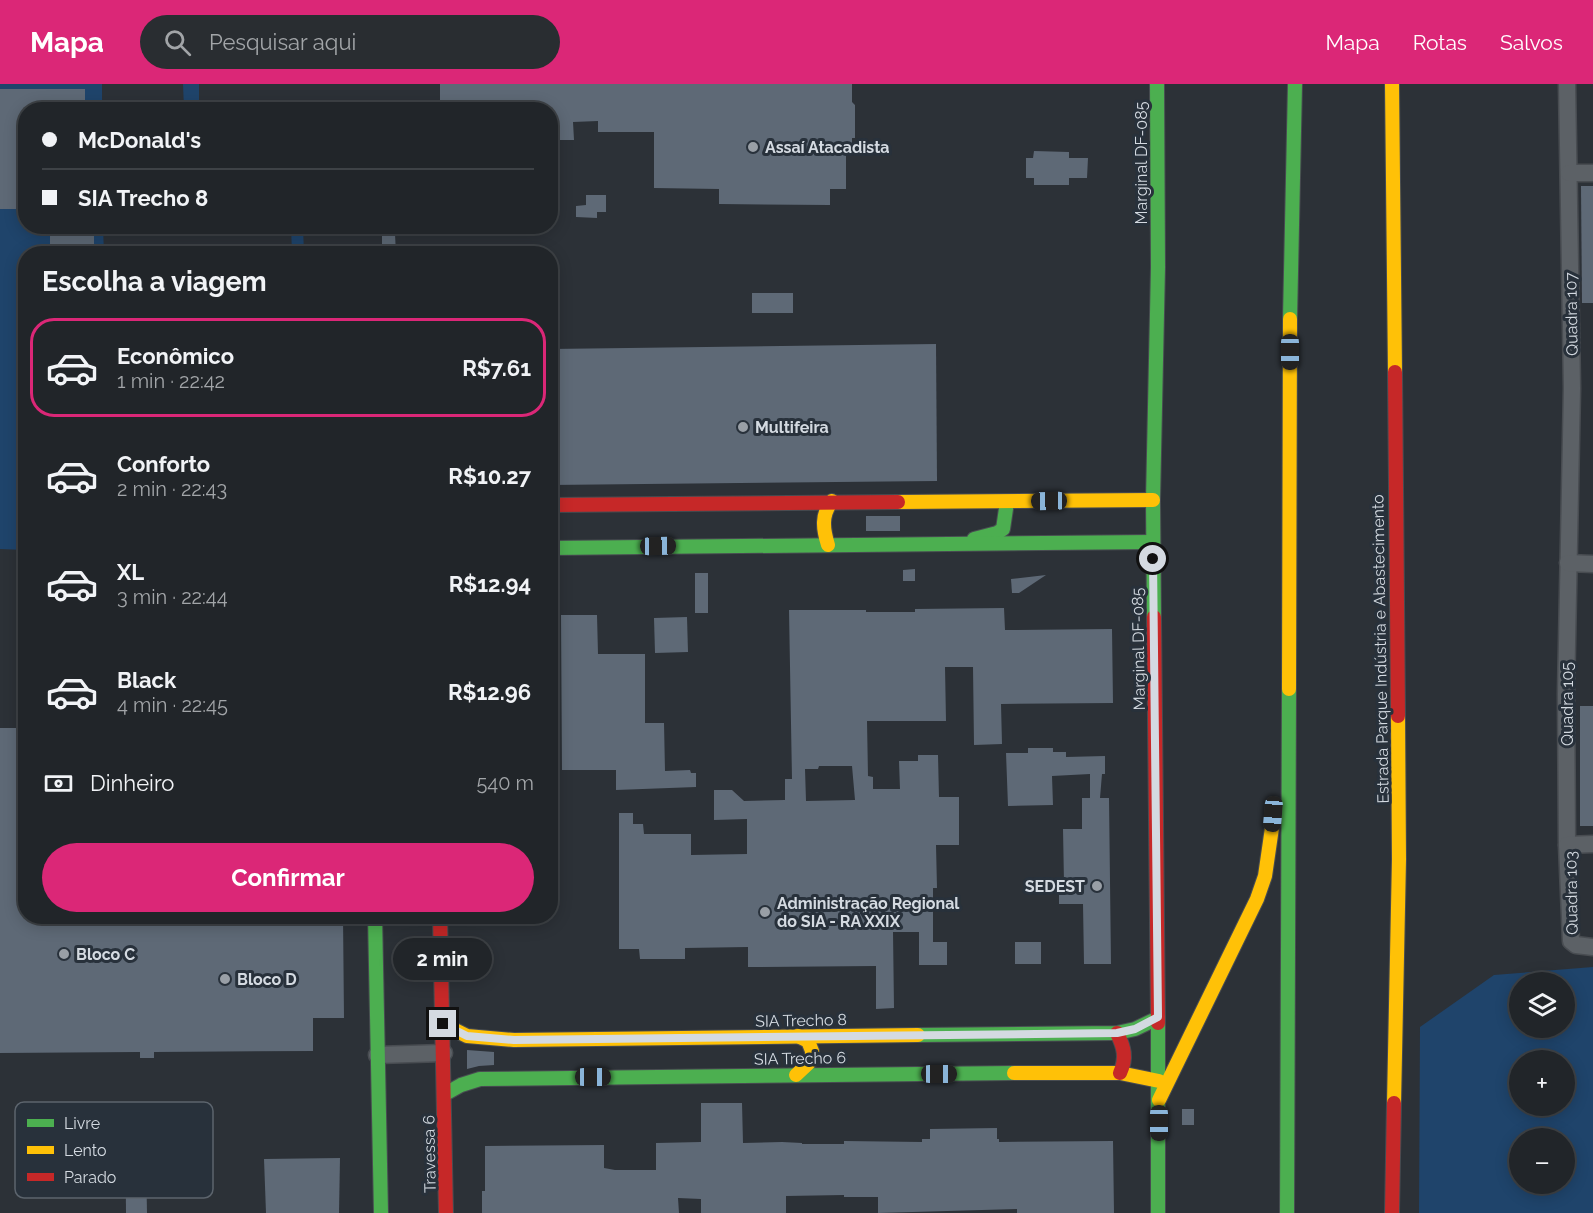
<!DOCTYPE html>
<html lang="pt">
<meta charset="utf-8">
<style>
body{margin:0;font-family:Raleway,sans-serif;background:#292d31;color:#f1f3f6;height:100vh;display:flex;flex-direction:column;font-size:22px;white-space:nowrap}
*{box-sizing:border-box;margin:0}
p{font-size:20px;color:#a2a5a8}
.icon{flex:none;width:33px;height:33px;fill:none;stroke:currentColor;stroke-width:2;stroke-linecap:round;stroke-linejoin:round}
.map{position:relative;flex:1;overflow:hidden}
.details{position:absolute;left:18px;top:162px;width:540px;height:678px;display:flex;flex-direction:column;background:#212529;border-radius:24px;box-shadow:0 3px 15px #0003,0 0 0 2px #3e4246}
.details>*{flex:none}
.hud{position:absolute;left:18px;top:18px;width:540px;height:132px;border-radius:24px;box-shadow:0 3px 15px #0003,0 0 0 2px #3e4246;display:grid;align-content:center;height:132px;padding:0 24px;background:#212529}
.controls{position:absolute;left:1509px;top:888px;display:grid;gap:12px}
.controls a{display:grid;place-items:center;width:66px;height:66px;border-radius:50%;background:#212529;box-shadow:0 3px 15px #0003,0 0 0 2px #3e4246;font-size:30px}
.end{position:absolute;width:27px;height:27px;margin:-14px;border:8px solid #d4dae1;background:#111;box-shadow:0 0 0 3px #111}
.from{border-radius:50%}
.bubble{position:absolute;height:42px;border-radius:21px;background:#212529;box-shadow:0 3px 15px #0003,0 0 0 2px #3e4246;font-size:20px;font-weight:700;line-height:42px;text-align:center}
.car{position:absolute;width:18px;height:36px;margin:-18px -9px;border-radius:8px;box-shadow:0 0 4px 2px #0007;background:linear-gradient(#222 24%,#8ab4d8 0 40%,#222 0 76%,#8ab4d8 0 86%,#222 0)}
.hud b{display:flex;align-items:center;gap:21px;height:57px;font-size:22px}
.hud b+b{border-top:2px solid #3e4246}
.hud i{width:15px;height:15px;background:#f1f3f6}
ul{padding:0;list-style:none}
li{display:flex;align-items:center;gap:18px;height:99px;margin:0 12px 9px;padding:0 12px;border:3px solid transparent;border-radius:24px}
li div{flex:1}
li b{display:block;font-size:22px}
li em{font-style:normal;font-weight:700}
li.selected{border-color:#db2777}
li>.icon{width:54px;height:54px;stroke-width:1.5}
h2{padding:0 24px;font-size:27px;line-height:72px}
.pay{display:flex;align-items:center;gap:15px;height:66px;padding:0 24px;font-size:22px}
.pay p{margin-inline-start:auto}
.cta{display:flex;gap:12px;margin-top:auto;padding:12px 24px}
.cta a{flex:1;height:69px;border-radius:36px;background:#db2777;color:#fff;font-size:24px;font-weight:700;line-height:69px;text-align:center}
header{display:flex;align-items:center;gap:36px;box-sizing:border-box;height:84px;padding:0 30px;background:#db2777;color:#fff}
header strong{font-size:28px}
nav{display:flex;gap:33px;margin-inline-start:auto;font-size:21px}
.search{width:420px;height:54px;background:#292d31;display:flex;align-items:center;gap:15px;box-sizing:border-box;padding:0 21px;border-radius:33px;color:#a2a5a8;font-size:22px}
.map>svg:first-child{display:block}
.green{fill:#1f446b;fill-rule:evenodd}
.building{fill:#5e6976;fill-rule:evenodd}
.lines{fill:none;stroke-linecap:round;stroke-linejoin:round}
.street-casing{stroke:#484c51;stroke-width:19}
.fast-casing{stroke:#484c51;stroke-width:16}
.slow-casing{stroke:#484c51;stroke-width:16}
.jam-casing{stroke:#484c51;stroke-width:16}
.street{stroke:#5c6166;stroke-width:16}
.fast{stroke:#4caf50;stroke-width:14}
.slow{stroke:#ffc107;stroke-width:14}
.jam{stroke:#c62828;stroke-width:14}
.route{stroke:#d4dae1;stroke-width:8}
.poi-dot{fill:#999fa6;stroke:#28313b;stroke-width:2}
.labels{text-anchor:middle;stroke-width:6;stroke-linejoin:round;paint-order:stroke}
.poi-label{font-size:16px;font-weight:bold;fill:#d4dae1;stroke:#28313b;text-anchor:start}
.street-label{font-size:16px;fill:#d4dae1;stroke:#28313b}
.key{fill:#28313b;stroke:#5c646d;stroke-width:1.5}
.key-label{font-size:16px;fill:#d4dae1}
</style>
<header>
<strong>Mapa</strong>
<div class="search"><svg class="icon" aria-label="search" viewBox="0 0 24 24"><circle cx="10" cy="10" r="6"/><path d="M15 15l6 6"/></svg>Pesquisar aqui</div>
<nav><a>Mapa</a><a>Rotas</a><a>Salvos</a></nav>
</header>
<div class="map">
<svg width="1593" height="1129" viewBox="0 0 1593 1129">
<rect width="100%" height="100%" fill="#2c3137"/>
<g class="green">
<path d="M0,0H102V25L26,26V142L103,143L104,169L26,170L25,466L0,465Z"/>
<path d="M183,0H199V25H184Z"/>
<path d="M291,143H303L304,169H292Z"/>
<path d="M1593,883V1129H1419L1420,943L1494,891ZM1564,898V944H1520V898ZM1520,976H1564V1022H1520ZM1564,1054V1100H1520V1054Z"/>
</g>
<g class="building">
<path d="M440,0H852V18L855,21V54H852V71H846V105H830V121L719,120V105L654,104V48H598V37L573,38L574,56H550V26H440Z"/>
<path d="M0,5H85V26H26V125H0Z"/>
<path d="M1034,67L1069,68V74H1088L1087,94H1069V101H1034V94H1026V74H1033Z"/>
<path d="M1581,102H1593V219H1582Z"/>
<path d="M586,111H606V128H597V134L576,133V122L586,121Z"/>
<rect x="50" y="142" width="44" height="28"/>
<path d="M395,150L396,170H382V151Z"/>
<rect x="752" y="209" width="41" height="20"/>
<path d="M936,260L937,397L550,401V265Z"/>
<rect x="866" y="432" width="34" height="15"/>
<path d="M915,485V497H903V486Z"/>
<rect x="695" y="489" width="13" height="40"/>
<path d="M1046,491L1019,509H1012L1011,495Z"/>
<path d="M1004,524L1005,546L1112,545L1113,619L1001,620L1002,660L974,661L973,583H945L946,637H867L868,692L873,693V705H900L899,677H918V671H938L939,713H959V761H936L937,804H933V858H947V881H919V848H893L894,924L876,925V882L748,883V863L685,864V875H640L639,865H619V729H633V740H643L644,750H691V771L747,770V735L714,736V706H732L744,717L785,716V695H792L789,526H866V528H915V525ZM819,682H852L855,716L806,717L805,685H818Z"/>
<path d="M561,531H597L598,570H645V639H664L665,687L690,686L691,689H696V703L616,706V686H562Z"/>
<path d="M687,533L688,568L655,569L654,534Z"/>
<rect x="1580" y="622" width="13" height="120"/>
<path d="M0,644H26V832H343L344,934H313V967L154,968V974H140V968H138L0,969Z"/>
<path d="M1028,664H1053V668H1066V673L1105,672V690H1102L1100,714H1109L1111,880H1084L1083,820H1059V800L1064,799L1063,745H1082V714H1090V690L1052,692L1053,721L1008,722L1006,669H1028Z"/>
<rect x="1015" y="858" width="26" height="22"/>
<path d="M467,966L494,968V981L479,982L467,985Z"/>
<path d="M701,1019H742L743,1059L782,1058L802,1059V1060H844V1057L922,1058V1055H930V1045L997,1044V1055H999V1058L1113,1057L1114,1129H1017V1125L878,1129V1113H844V1111L786,1112V1129H701V1115L678,1114L679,1129H482V1107H485V1062L604,1061V1084L615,1086H656V1059L701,1058Z"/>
<path d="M145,1023L147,1129H126L125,1024Z"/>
<rect x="1182" y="1025" width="12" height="16"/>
<path d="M340,1074L339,1129H266L264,1075Z"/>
</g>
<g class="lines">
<g class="street-casing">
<g id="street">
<path d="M1567,0L1572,304L1566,610L1567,761L1571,857L1576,861L1593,863"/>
<path d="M1569,89H1593"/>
<path d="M1568,479L1593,480"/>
<path d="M1567,761L1593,760"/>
<path d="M377,971L444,969"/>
</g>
</g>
<g class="fast-casing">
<g id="fast">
<path d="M1290,235L1295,0"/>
<path d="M974,455L997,449L1003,445L1007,418"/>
<path d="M550,464L1153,458"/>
<path d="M1154,533L1153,416L1158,183L1157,0"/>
<path d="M375,832L381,1129"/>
<path d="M918,951L1117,949L1135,945L1158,934"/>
<path d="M445,1010L461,1001L480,995L1014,989"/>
<path d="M1158,1129V939"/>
<path d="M1287,1129L1289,605"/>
</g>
</g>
<g class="slow-casing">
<g id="slow">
<path d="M1392,0L1395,288"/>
<path d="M898,418L1153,416"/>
<path d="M828,461C823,445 821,431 832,417"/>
<path d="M1289,605L1290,235"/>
<path d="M443,940L467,952L514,956L918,951"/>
<path d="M1014,989H1120L1159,997"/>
<path d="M796,991L812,976V967L808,957L798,952"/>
<path d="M1159,1016L1257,815L1265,792L1273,737"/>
<path d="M1394,1019L1399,775L1398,632"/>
</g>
</g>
<g class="jam-casing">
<g id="jam">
<path d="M1395,288L1398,632"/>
<path d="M550,421L898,418"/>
<path d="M1154,533L1158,939"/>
<path d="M440,832L446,1129"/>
<path d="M1117,949C1124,963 1127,974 1120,989"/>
<path d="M1392,1129L1394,1019"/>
</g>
</g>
<use href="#street" class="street"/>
<use href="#fast" class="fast"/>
<use href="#slow" class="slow"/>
<use href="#jam" class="jam"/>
</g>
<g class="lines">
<path class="route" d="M443,940L467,952L514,956L1117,949L1135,945L1158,933L1153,475"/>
</g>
<g class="poi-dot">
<circle cx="753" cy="63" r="6"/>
<circle cx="743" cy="343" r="6"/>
<circle cx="1097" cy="802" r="6"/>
<circle cx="765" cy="828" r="6"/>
<circle cx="64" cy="870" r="6"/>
<circle cx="225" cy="895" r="6"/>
</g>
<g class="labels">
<g class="poi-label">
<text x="765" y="69">Assaí Atacadista</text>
<text x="755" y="349">Multifeira</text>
<text x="1085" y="808" text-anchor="end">SEDEST</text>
<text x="777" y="825">Administração Regional<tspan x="777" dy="18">do SIA - RA XXIX</tspan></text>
<text x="76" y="876">Bloco C</text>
<text x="237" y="901">Bloco D</text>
</g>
<g class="street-label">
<text transform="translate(1141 79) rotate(-90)" y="6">Marginal DF-085</text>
<text transform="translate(1571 230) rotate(-91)" y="6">Quadra 107</text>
<text transform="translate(1138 565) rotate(-91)" y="6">Marginal DF-085</text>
<text transform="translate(1380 565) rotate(-91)" y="6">Estrada Parque Indústria e Abastecimento</text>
<text transform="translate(1567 620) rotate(-90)" y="6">Quadra 105</text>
<text transform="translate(1571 809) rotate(-91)" y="6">Quadra 103</text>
<text transform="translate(801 936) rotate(-1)" y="6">SIA Trecho 8</text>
<text transform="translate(800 974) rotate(-1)" y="6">SIA Trecho 6</text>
<text transform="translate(429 1070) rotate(-91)" y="6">Travessa 6</text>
</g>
</g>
<rect x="15" y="1018" width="198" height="96" rx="9" class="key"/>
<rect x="27" y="1035" width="27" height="8" fill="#4caf50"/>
<rect x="27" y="1062" width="27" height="8" fill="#ffc107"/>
<rect x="27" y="1089" width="27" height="8" fill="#c62828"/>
<g class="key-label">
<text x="64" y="1045">Livre</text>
<text x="64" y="1072">Lento</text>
<text x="64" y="1099">Parado</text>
</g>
</svg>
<div class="controls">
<a><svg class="icon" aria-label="layers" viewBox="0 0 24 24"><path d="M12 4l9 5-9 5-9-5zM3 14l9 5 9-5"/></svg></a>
<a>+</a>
<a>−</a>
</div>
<i class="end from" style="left:1153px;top:475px"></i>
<i class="end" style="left:443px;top:940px"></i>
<div class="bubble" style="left:393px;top:854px;width:99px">2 min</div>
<i class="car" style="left:1290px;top:268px;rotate:180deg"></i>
<i class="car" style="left:1049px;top:417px;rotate:269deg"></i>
<i class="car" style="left:658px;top:462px;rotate:89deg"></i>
<i class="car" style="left:1273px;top:730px;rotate:185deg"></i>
<i class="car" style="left:939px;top:990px;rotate:90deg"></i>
<i class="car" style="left:593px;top:993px;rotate:90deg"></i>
<i class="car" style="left:1159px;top:1039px;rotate:180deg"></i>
<div class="hud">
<b><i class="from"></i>McDonald's</b>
<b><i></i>SIA Trecho 8</b>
</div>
<section class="details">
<h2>Escolha a viagem</h2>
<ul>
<li class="selected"><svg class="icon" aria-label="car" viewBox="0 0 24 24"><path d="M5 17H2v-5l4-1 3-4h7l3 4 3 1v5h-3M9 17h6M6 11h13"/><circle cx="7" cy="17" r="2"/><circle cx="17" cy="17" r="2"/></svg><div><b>Econômico</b><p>1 min · 22:42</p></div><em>R$7.61</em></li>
<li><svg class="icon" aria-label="car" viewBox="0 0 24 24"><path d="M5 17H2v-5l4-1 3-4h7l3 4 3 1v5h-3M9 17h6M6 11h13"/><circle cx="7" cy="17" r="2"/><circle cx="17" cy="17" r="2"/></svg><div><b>Conforto</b><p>2 min · 22:43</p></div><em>R$10.27</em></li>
<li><svg class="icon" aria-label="car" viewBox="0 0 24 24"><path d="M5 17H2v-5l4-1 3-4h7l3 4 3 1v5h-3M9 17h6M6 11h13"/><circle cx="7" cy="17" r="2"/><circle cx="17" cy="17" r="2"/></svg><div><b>XL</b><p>3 min · 22:44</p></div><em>R$12.94</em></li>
<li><svg class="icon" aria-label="car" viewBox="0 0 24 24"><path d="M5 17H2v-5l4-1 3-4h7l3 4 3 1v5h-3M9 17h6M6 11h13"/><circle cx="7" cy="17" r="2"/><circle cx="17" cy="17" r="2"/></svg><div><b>Black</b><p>4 min · 22:45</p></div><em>R$12.96</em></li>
</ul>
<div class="pay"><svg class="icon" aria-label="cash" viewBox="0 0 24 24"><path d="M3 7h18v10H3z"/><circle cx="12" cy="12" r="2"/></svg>Dinheiro<p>540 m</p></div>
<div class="cta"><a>Confirmar</a></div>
</section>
</div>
